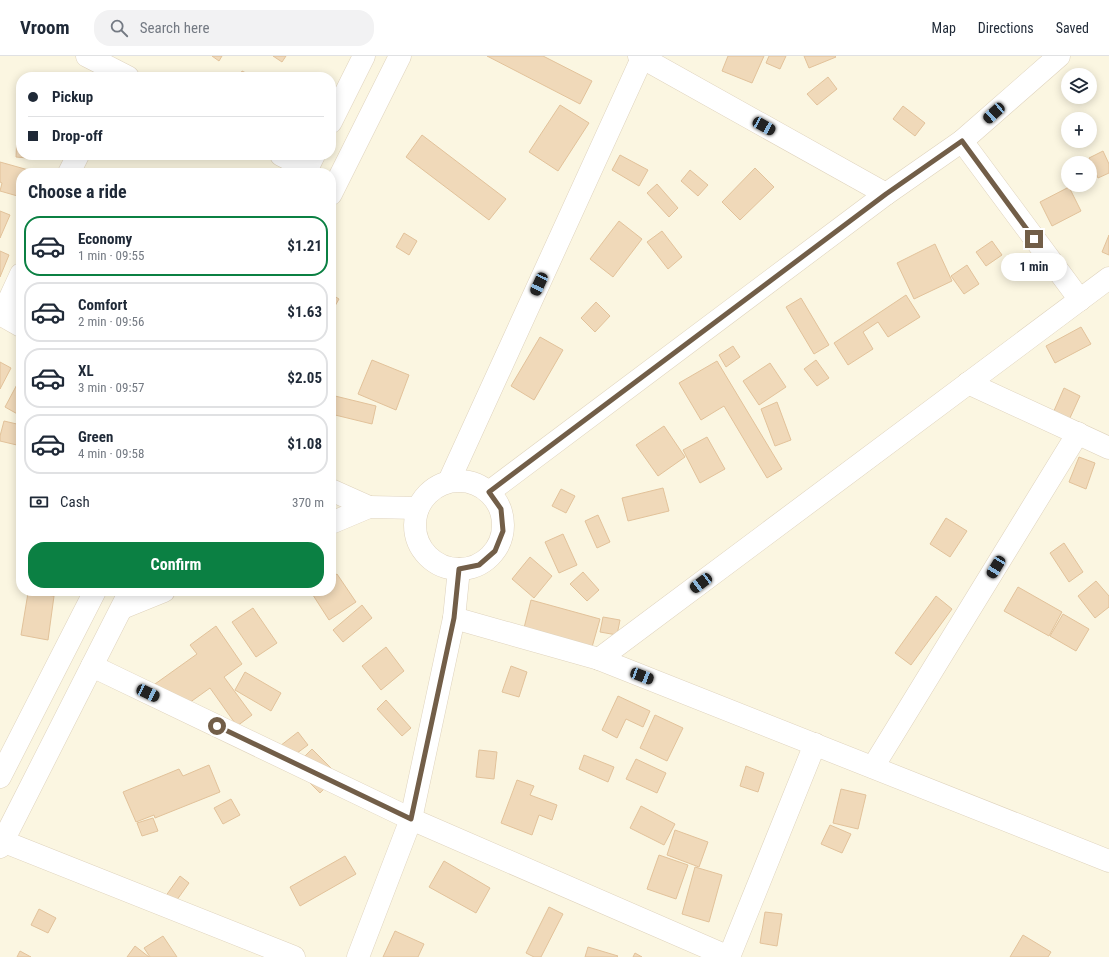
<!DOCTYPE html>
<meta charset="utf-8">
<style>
body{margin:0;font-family:"Roboto Condensed",sans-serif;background:#f2f2f3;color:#1f2937;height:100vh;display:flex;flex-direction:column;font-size:15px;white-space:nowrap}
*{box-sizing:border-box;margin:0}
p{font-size:13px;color:#747a83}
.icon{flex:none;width:22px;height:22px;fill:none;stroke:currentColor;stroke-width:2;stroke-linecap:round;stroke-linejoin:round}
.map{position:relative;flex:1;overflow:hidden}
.side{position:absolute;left:16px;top:112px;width:320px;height:428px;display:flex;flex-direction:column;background:#fff;border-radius:16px;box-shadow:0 2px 10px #0003}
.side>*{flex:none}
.top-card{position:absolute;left:16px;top:16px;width:320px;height:88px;border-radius:16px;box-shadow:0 2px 10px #0003;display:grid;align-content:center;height:88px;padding:0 12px;background:#fff}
.fabs{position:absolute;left:1061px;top:12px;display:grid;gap:8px}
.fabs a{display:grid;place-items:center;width:36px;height:36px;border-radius:50%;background:#fff;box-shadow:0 2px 10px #0003;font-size:20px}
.end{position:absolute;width:18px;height:18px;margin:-9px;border:5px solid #725e48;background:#fff;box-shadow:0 0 0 2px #fff}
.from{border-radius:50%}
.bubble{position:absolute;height:28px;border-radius:14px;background:#fff;box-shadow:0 2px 10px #0003;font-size:13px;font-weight:700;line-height:28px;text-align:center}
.car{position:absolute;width:12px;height:24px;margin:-12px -6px;border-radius:5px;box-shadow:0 0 3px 1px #0007;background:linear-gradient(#222 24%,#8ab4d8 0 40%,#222 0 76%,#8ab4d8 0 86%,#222 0)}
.top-card b{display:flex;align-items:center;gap:14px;height:38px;font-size:15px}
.top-card b+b{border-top:1px solid #e0e1e3}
.top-card i{width:10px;height:10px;background:#1f2937}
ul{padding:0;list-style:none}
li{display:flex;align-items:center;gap:12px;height:60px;margin:0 8px 6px;padding:0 4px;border:2px solid #e0e1e3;border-radius:16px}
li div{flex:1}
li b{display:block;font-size:15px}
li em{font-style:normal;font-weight:700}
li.on{border-color:#0b8043}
li>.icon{width:36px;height:36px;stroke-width:1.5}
h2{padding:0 12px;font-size:18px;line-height:48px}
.pay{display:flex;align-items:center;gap:10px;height:44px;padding:0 12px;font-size:15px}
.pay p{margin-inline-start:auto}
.button{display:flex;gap:8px;margin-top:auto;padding:8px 12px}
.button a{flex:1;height:46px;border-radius:16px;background:#0b8043;color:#fff;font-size:16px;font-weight:700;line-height:46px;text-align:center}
header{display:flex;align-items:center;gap:24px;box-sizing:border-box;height:56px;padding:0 20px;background:#fff;border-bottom:1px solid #e0e1e3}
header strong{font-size:19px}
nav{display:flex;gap:22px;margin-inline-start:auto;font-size:14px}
.search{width:280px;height:36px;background:#f2f2f3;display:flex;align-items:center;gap:10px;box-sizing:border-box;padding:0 14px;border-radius:16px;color:#747a83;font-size:15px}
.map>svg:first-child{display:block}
.building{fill:#f0d9b9;stroke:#e2c29a}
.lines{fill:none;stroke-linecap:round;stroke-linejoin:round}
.minor-casing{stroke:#dfd3bd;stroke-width:23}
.tertiary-casing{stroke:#dfd3bd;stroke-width:23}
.minor{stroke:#fff;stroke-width:22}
.tertiary{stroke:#fff;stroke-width:22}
.route{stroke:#725e48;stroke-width:5}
</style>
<header>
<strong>Vroom</strong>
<div class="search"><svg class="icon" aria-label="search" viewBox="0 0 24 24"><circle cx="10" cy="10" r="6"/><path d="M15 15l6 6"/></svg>Search here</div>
<nav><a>Map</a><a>Directions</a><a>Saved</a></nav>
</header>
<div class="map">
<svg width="1109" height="901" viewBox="0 0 1109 901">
<rect width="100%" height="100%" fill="#fbf6e1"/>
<g class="building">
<path d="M212,0H222L219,5Z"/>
<path d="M273,0H286L282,6Z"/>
<path d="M487,0H543L592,25L580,48Z"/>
<path d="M728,0H764L752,27L722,15Z"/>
<path d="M769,0H786L780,13L766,7Z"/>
<path d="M804,0H835L836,1L809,12Z"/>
<path d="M242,15L254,21H239Z"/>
<path d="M828,21L837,33L817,49L807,38Z"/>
<path d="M560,49L589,67L558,115L529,96Z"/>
<path d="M903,50L925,67L915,80L893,63Z"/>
<path d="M17,77H21V99H40L39,103L16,101Z"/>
<path d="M422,79L506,143L489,164L406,101Z"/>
<path d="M1103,95L1109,108V117L1098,122L1089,102Z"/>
<path d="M620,99L648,114L639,130L612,114Z"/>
<path d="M0,106L32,115L31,117H21V141L0,135L2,127L0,126Z"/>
<path d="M755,112L774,131L740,164L722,146Z"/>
<path d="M690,114L708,129L698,140L681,125Z"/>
<path d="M657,128L678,152L669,161L647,137Z"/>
<path d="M1069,131L1081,155L1052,170L1040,146Z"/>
<path d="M0,155L10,159L0,182Z"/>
<path d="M619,165L642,183L613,221L590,203Z"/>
<path d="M662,175L682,201L668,213L647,186Z"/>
<path d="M404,177L417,185L409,199L396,191Z"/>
<path d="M1109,179V199L1102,196Z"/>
<path d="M992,185L1002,199L986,210L976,196Z"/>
<path d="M935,188L952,225L914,243L897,207Z"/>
<path d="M0,195L9,199L0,221Z"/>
<path d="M967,209L979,228L964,238L951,220Z"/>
<path d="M331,238L339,243L331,257Z"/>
<path d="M906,239L920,261L888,281L878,266L863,276L873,293L848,309L834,287Z"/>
<path d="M801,242L829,289L814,298L786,251Z"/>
<path d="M596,246L610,260L595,276L581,262Z"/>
<path d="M1081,271L1091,288L1055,307L1046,290Z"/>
<path d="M540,281L563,294L534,344L511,330Z"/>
<path d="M733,290L740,301L726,311L719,299Z"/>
<path d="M372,304L409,319L396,354L358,338Z"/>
<path d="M816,304L829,322L817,330L804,313Z"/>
<path d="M717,305L782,413L767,422L724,350L701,364L679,327Z"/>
<path d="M0,306L11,312L0,333Z"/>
<path d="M770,307L786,331L759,349L743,325Z"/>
<path d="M21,321V360L5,351Z"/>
<path d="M1064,332L1080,340L1069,364L1053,357Z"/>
<path d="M331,339L376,350L372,368L331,358Z"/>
<path d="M777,346L791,384L775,390L761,353Z"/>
<path d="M4,365L21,369V390L0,385V380Z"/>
<path d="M664,370L685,401L658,420L636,389Z"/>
<path d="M707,381L725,413L700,427L683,394Z"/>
<path d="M1079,401L1095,407L1086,433L1069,426Z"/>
<path d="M663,432L669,455L628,465L622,442Z"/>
<path d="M561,433L575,440L566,457L552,450Z"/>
<path d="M598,459L610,486L597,492L585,465Z"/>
<path d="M946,462L967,475L950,501L930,488Z"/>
<path d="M563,478L577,509L559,517L545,486Z"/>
<path d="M1064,487L1083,516L1069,526L1050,497Z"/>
<path d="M530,501L552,520L534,542L512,523Z"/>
<path d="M583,516L599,534L587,545L570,528Z"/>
<path d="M337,518L356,546L329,564L311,536L313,535H331V522Z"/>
<path d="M1096,525L1109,540V551L1095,562L1078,540Z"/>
<path d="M1018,531L1062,556L1049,580L1004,555Z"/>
<path d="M28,537L54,540L48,584L21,579Z"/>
<path d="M936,540L952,553L911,609L895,597Z"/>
<path d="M531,544L600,563L592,591L524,572Z"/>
<path d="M362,549L372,562L343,586L333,574Z"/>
<path d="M253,552L277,587L256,601L232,566Z"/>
<path d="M1063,558L1089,573L1076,595L1050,580Z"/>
<path d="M603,561L620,564L617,579L600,576Z"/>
<path d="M216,570L242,608L224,621L252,659L237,670L210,632L175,657L155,628L197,598L190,589Z"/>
<path d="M386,591L404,615L381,634L362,610Z"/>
<path d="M511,610L527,616L519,641L502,636Z"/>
<path d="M245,616L281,637L271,655L235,634Z"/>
<path d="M618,640L650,655L643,671L626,663L617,682L602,674Z"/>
<path d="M386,644L411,672L402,680L377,653Z"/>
<path d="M655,659L683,672L667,705L640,692Z"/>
<path d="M298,676L308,689L289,703L280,690Z"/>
<path d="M312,693L338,719L320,737L294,711Z"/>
<path d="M479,694L497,696L494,723L476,721Z"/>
<path d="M584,699L614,711L608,726L579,713Z"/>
<path d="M636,703L666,717L657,737L626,723Z"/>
<path d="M209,709L220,736L155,762L154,759L136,766L123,736L179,713L183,720Z"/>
<path d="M746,710L764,717L758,736L740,730Z"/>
<path d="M517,724L534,730L530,739L557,749L552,764L539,759L532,779L501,767Z"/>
<path d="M841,733L866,739L858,773L833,767Z"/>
<path d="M231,743L240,759L223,768L214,752Z"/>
<path d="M641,750L675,768L664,789L630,772Z"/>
<path d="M153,762L158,775L142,780L137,767Z"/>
<path d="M830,769L851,778L842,797L821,788Z"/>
<path d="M675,774L708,786L699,811L667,799Z"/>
<path d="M659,799L688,809L676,843L647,833Z"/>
<path d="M345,800L356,818L300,850L290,831Z"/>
<path d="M444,805L490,832L476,857L429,831Z"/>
<path d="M695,811L722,819L709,866L682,858Z"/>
<path d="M180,820L189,827L169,855L160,848Z"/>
<path d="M549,851L563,858L541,901H534L526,897Z"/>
<path d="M39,853L56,862L48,877L31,869Z"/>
<path d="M765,856L782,858L777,890L760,887Z"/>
<path d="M395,875L424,888L418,901H383Z"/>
<path d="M1023,879L1051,896L1048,901H1010Z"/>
<path d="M163,880L177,901H150L144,892Z"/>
<path d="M135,890L149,901H127Z"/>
<path d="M588,891L618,900L617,901H585Z"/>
<path d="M20,895L31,901H17Z"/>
<path d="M635,897L642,901H633Z"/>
</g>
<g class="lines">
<g class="minor-casing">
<g id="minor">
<path d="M87,0L128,21"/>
<path d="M639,0L886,138"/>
<path d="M962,85L1080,244"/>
<path d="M281,99L308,113"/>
<path d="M69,117L78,99"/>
<path d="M0,258L21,270"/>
<path d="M2,259L21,218"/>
<path d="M968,327L1109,392"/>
<path d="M449,425L643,0"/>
<circle cx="459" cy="469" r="44"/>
<path d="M331,434L369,451"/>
<path d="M489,436L886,138L962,85L1059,0"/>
<path d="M331,467L369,451L418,452"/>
<path d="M122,552L164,535"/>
<path d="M454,562L599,603L1109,805"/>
<path d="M599,603L1109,222"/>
<path d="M92,610L411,763L729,901"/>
<path d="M873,711L1078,377"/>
<path d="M2,785L294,901"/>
<path d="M358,901L411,763L454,562L459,513"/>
<path d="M729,901L815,688"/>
</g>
</g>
<g class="tertiary-casing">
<g id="tertiary">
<path d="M331,66L364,0"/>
<path d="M305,117L314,99"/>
<path d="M331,138L400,0"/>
<path d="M0,721L95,535"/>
<path d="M0,791L130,535"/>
</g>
</g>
<use href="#minor" class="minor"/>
<use href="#tertiary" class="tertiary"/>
</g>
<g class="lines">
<path class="route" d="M217,670L411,763L454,562L459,513L479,509L495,495L503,475L501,453L489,436L886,138L962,85L1034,183"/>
</g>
</svg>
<div class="fabs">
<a><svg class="icon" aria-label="layers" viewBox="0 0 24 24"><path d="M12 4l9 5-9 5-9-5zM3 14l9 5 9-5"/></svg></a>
<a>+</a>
<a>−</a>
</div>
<i class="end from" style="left:217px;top:670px"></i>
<i class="end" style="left:1034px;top:183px"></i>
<div class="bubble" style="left:1001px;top:197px;width:66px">1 min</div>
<i class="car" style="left:994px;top:57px;rotate:228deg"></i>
<i class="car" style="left:764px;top:70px;rotate:119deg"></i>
<i class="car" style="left:539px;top:228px;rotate:205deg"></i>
<i class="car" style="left:996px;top:511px;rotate:211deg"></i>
<i class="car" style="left:701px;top:527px;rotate:233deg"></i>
<i class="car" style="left:642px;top:620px;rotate:111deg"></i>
<i class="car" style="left:148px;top:637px;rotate:115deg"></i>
<div class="top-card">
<b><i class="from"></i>Pickup</b>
<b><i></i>Drop-off</b>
</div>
<section class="side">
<h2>Choose a ride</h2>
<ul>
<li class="on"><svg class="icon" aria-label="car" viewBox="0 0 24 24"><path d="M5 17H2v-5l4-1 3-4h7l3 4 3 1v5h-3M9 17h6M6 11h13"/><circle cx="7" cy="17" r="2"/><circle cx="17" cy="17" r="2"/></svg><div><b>Economy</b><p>1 min · 09:55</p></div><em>$1.21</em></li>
<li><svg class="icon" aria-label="car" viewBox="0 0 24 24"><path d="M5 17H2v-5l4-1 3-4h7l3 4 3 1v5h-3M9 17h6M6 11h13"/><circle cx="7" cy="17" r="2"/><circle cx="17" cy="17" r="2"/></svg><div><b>Comfort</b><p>2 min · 09:56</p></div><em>$1.63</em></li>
<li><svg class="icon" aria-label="car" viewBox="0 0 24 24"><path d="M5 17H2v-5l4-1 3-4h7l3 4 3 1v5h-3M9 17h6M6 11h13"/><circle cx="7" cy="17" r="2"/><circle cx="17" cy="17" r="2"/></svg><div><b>XL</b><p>3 min · 09:57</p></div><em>$2.05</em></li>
<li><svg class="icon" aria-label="car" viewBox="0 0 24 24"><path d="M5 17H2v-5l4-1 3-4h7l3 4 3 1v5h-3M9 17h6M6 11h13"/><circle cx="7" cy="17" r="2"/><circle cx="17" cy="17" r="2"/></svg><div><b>Green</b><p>4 min · 09:58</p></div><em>$1.08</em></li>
</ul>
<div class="pay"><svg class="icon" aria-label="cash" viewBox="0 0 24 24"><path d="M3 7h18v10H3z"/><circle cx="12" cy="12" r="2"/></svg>Cash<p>370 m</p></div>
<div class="button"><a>Confirm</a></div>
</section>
</div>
